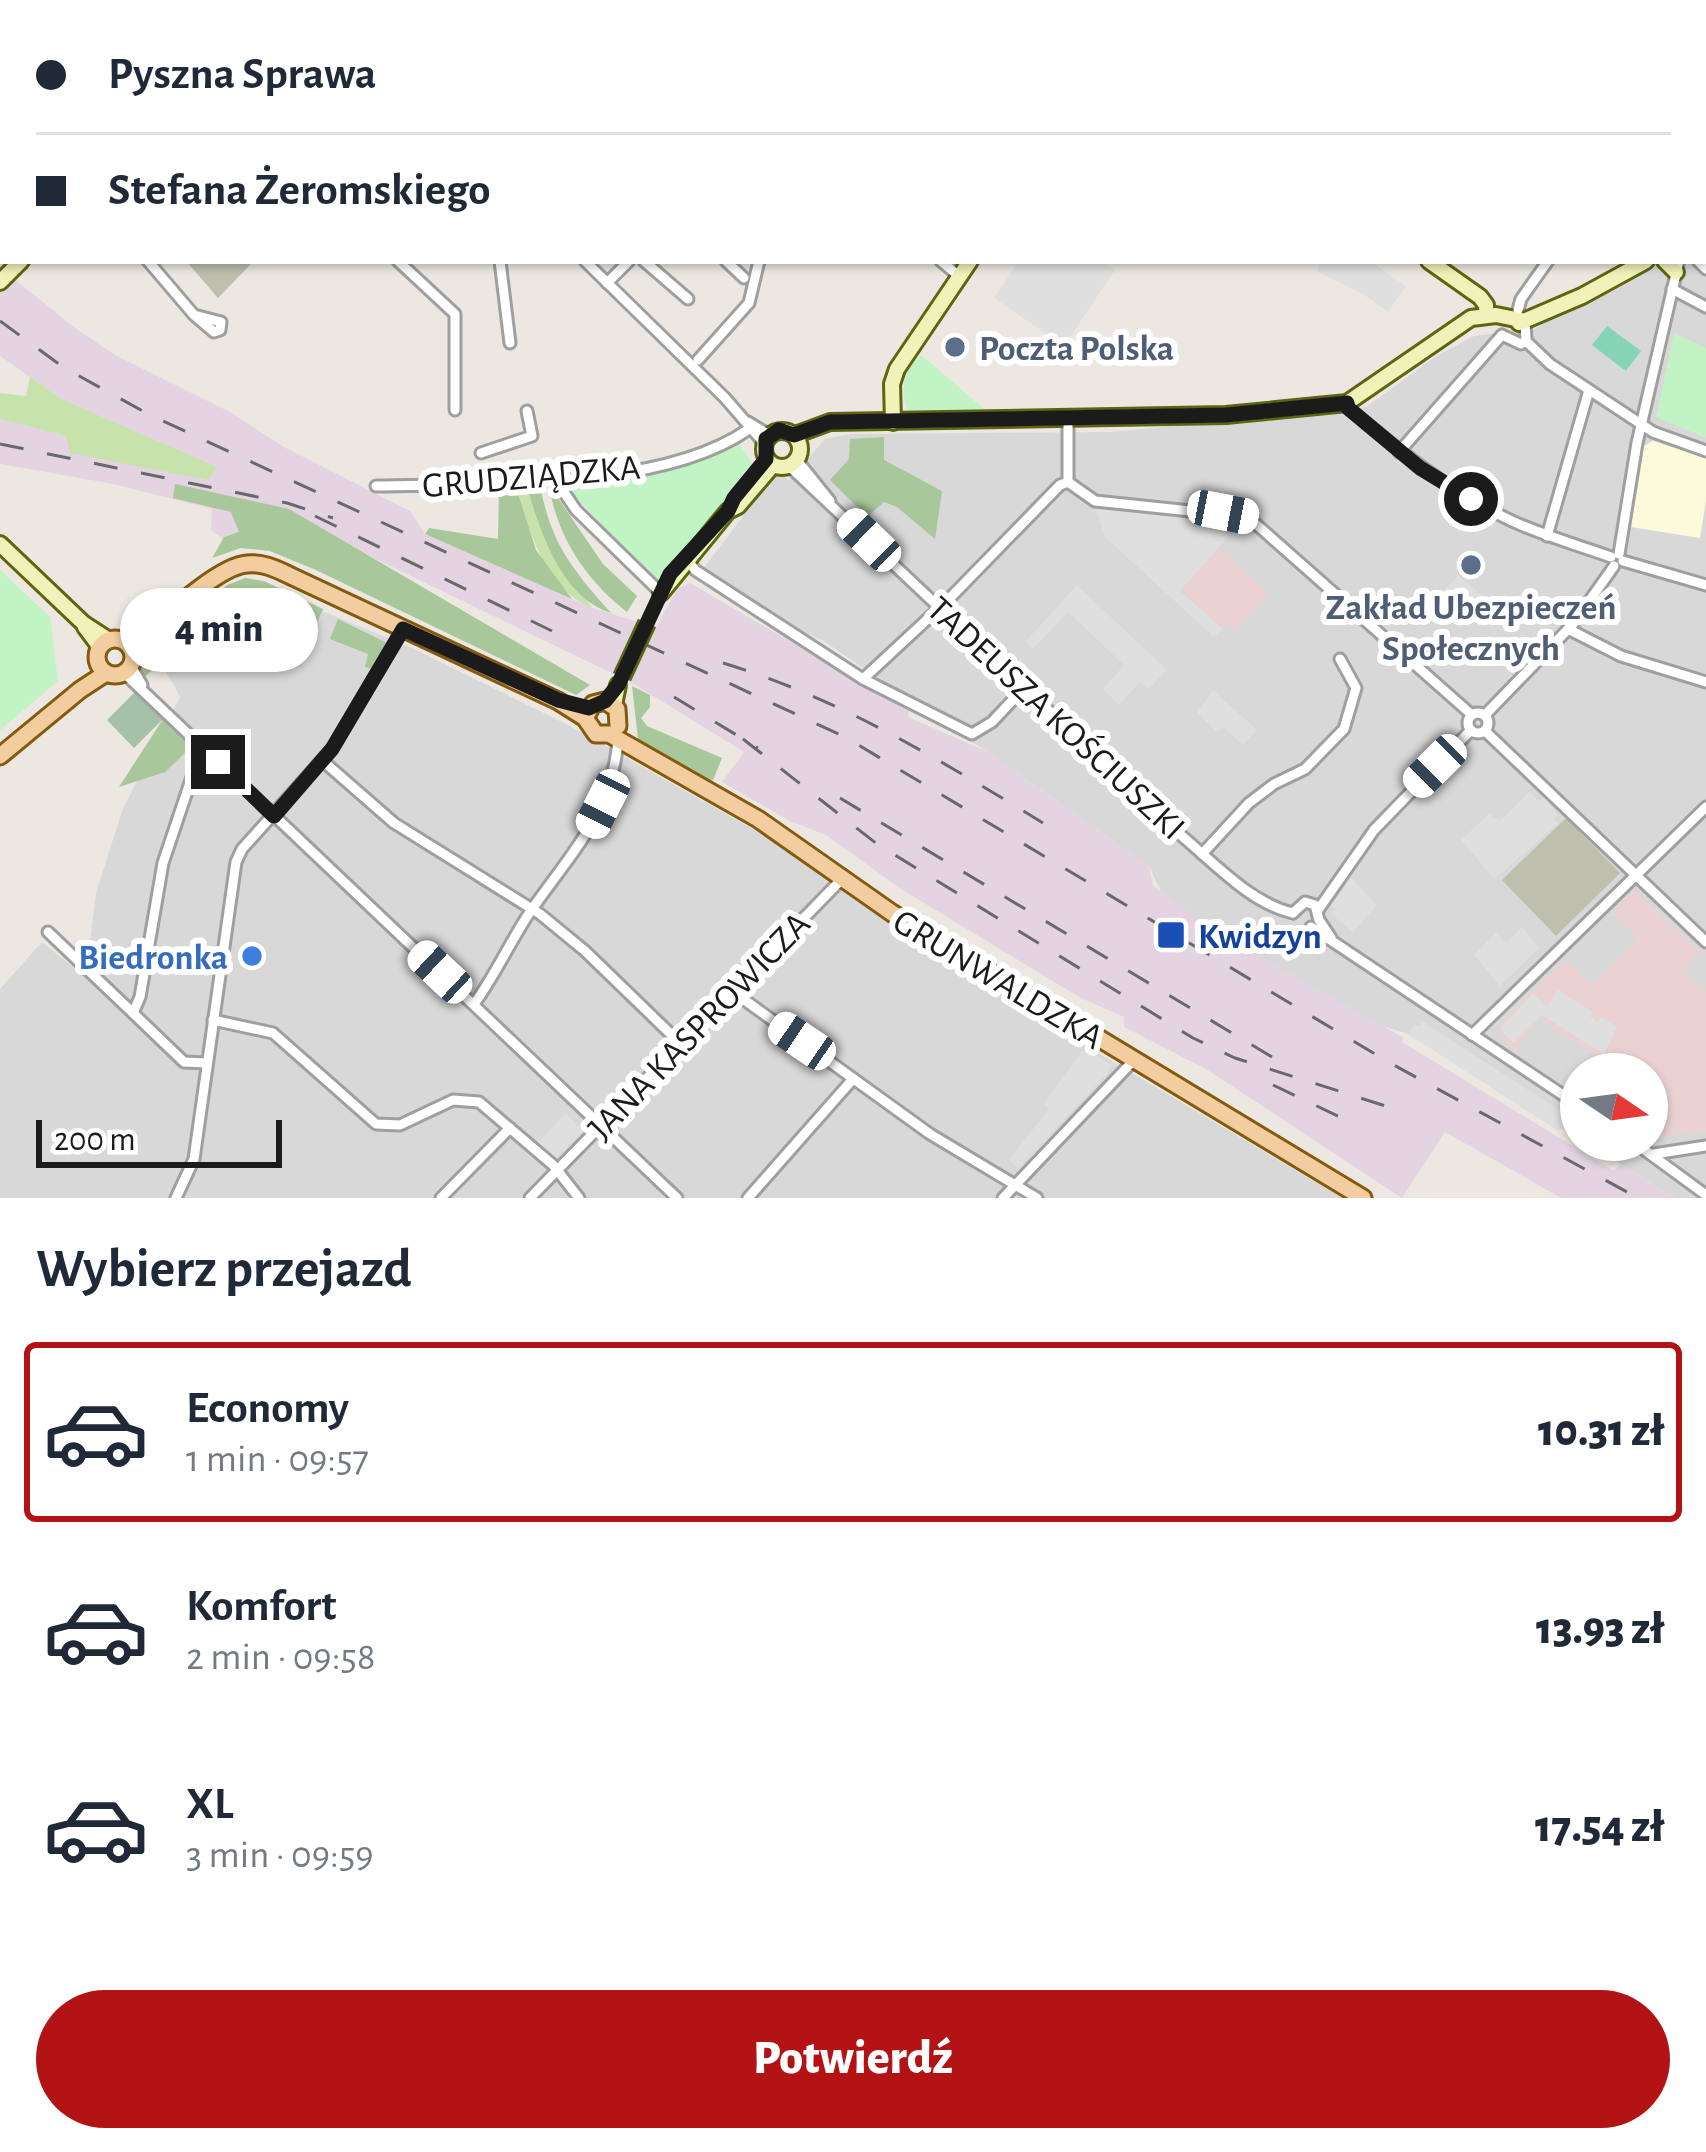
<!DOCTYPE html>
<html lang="pl">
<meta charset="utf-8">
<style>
body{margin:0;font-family:"Alegreya Sans",sans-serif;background:#f2f2f3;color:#1f2937;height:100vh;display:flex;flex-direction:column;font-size:45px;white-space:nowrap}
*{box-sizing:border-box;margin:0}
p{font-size:39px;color:#747a83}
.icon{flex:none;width:66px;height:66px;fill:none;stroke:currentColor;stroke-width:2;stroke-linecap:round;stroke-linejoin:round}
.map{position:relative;height:1198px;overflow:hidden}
.panel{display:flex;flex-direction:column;background:#fff;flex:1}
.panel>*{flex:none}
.hud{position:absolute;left:0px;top:0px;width:1707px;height:264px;box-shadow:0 3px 9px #0004;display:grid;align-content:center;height:264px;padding:0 36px;background:#fff}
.needle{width:78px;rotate:103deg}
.tools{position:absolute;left:1560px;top:1053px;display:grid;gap:24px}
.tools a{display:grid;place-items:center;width:108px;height:108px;border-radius:50%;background:#fff;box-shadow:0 3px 9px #0004;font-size:60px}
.scale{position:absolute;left:36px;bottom:30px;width:246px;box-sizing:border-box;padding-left:12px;border:6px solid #1b1b1b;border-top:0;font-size:33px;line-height:42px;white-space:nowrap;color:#1b1b1b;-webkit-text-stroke:9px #fff;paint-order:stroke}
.end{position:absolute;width:54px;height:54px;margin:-27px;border:15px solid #1b1b1b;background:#fff;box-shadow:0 0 0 6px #fff}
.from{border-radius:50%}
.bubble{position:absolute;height:84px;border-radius:42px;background:#fff;box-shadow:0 3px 9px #0004;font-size:39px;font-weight:800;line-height:84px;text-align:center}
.car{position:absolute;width:36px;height:72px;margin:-36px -18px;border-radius:15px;box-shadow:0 0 9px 3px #0007;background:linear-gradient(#fff 24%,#345 0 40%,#fff 0 76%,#345 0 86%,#fff 0)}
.hud b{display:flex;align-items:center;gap:42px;height:114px;font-size:45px}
.hud b+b{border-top:3px solid #e0e1e3}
.hud i{width:30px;height:30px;background:#1f2937}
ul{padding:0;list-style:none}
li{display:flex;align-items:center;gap:36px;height:180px;margin:0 24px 18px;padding:0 12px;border:6px solid transparent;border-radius:12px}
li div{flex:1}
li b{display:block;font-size:45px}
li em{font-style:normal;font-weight:800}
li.current{border-color:#b31315}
li>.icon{width:108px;height:108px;stroke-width:1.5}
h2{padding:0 36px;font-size:54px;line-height:144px}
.cta{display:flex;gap:24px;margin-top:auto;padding:24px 36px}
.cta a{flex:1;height:138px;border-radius:72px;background:#b31315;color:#fff;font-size:48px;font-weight:800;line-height:138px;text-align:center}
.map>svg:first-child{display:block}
.residential{fill:#d9d8d8}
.commercial{fill:#ebd2d2}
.industrial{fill:#e4d4e1}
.education{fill:#fbfbdb}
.construction{fill:#bfbfae}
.grass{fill:#c7e2ab}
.forest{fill:#a8c79a}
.cemetery{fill:#a5c2a9}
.park{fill:#c1f3c4}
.pitch{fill:#86d4b5}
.parking{fill:#dfdfdf}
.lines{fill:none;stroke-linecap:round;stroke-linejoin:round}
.street-casing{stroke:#9f9f9f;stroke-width:15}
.secondary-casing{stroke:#5d650f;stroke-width:20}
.primary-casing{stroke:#845b0e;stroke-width:21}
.street{stroke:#fff;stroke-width:9}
.secondary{stroke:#f0f2b9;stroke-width:14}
.primary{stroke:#f2cda0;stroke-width:15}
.rail{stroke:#696969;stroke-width:3;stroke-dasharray:24 24;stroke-linecap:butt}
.secondary-bridge-casing{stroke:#5d650f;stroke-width:20;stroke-linecap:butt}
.secondary-bridge{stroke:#f0f2b9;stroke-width:14}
.route{stroke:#1b1b1b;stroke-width:15}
.service-dot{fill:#5c6f8a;stroke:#fff;stroke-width:4.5}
.transit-dot{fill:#1a4fb4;stroke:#fff;stroke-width:4.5}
.shop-dot{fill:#3f7fe0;stroke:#fff;stroke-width:4.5}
.labels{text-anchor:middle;stroke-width:12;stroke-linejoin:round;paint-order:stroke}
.service-label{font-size:36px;font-weight:bold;fill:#4e5e75;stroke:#fff;text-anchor:start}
.street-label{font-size:36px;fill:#1b1b1b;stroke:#fff}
.transit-label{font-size:36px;font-weight:bold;fill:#164399;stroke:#fff;text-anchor:start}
.shop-label{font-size:36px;font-weight:bold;fill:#366cbe;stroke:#fff;text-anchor:end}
</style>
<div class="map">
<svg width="1706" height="1198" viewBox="0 0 1706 1198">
<rect width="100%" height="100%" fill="#ece8e1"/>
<g class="residential">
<path d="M1706,243V1198H1676L1581,1140H1647V1074H1581V1140L1408,1034L1377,1024L1220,934L1162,894L1149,866L986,751L822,640L787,624L702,570L778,471L789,480L825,439L851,434L1111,432L1366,407L1438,355L1474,336L1535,329L1570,305L1657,261L1679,280L1689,261H1704Z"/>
<path d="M263,587L412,648L566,724L760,833L860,903L1105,1057L1342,1198H0V989L42,942L78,971L88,957L96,893L122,811L180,697L156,653L221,597Z"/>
</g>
<g class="commercial">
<path d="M1217,547L1269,593L1236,631L1227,624L1223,629L1179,591Z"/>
<path d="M1634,890L1700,952L1682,970L1706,993V1132L1689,1131L1656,1141L1647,1136V1074H1623L1539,1018L1516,1051L1505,1042L1499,1024L1565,960L1592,985L1638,939L1612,913Z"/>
</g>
<g class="industrial">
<path d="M0,0H175L3,3L0,171Z"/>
<path d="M0,243L3,261H17L13,278L75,328L115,355L232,413L284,447L410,511L425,534L592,608L656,627L678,588L690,583L909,711L908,717L986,751L1149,866L1153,886L1220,934L1404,1038L1402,1042L1614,1171L1620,1164L1676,1198H1561L1445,1132L1402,1198L1206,1069L1124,1027V1017L1079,997L901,889L826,835L790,821L722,782L744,752L634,684L320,532L230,544L211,530L212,509L114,484L0,464V419L176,464L63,400L0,356Z"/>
</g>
<path class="education" d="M1653,441L1706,458V500L1700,538L1631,527L1644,446Z"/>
<g class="construction">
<path d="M186,261H254L218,298Z"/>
<path d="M1566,818L1620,873L1556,936L1502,880Z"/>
</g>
<g class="grass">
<path d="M30,377L63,400L217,467L208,480L70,453L66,436L0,419V393L26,396Z"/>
<path d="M527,486L549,548L592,608C543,587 531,533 516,487Z"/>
</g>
<g class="forest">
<path d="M884,437V460L942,491L935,539L897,507L884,502L867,517L830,480L849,459L850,439Z"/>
<path d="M175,484L289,509L590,685L576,695L316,570L270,551L241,548L212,558L224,537L239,532L231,512L173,498Z"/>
<path d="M540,485C551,544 572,569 611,613C562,598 540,532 527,486Z"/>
<path d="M549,485L603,564L637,596L627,612C586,580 557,537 549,485Z"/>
<path d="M499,487H516L536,550L572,599L425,534L429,528L498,539Z"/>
<path d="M245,578L264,581L323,609L313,631L281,614L278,602L267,589C227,593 171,651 143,679L139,661L227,585Z"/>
<path d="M338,619L387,643L373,669L365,667L368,654L330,639Z"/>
<path d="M632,686L650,695V707L641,718L647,726L722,758L713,780H704L638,739Z"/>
<path d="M163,719L192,746L165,772L119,787Z"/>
</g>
<path class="cemetery" d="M136,691L163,719L134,748L107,720Z"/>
<g class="park">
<path d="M1674,333L1706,348V438L1656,417Z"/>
<path d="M921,355L984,409L946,415L910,416C900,391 900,373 921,355Z"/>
<path d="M738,442L755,468L659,585L571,492L576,483L699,458Z"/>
<path d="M0,570L50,617L58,681L0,730Z"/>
</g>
<path class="pitch" d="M1607,326L1641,351L1626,371L1592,345Z"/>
<g class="parking">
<path d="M1019,261H1101L1115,270L1064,346L994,298Z"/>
<path d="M1321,261H1370L1406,286L1388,312L1363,294L1317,271Z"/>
<path d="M1096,509L1213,518L1228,537L1180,591L1223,629L1214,637L1105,537Z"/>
<path d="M1458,575L1486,599L1460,628L1433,604Z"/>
<path d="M1077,585L1167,670L1149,689L1140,682L1119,705L1103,689L1124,665L1068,612L1033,649L1025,642Z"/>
<path d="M1213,690L1257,730L1243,745L1223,727L1217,732L1197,713Z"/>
<path d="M1529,792L1539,801L1544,798L1558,815L1554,819L1558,824L1494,879L1461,840L1489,814L1500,821Z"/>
<path d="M1351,878L1377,905L1353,932L1331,914L1335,909L1331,906Z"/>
<path d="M1522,927L1539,948L1500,986L1474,955L1496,933L1506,943Z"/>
<path d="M1558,990L1592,1012L1590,1017L1598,1022L1601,1017L1617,1027L1604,1054L1542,1015L1514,1043L1503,1033L1501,1027L1533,994L1547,1007Z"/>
<path d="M1423,1022L1567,1115L1566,1120L1580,1122L1581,1140H1605L1614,1146L1606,1160L1573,1141L1575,1136L1561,1128L1558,1131L1408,1034L1415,1024L1420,1026Z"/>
<path d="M1082,1051H1090L1111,1065L1108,1073L1018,1168L1009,1160L1049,1109L1044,1103Z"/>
<path d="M566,1113L583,1131L555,1159L538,1142Z"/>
</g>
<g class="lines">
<g class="street-casing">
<g id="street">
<path d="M317,0L320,3"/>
<path d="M417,0V3"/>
<path d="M454,0V3"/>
<path d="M490,0V3"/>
<path d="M557,0L560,3"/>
<path d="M836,0L839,3"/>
<path d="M1023,0L1026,3"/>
<path d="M1623,0L1628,3"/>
<path d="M939,3L943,0"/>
<path d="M1008,3L1012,0"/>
<path d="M1228,3L1229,0"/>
<path d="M1336,3L1338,0"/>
<path d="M1704,70L1706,73"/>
<path d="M148,261L194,315L214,332L220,330L221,322L194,315"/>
<path d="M398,261L455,314V410"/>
<path d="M500,261L510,343"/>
<path d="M585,261L725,398L764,443"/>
<path d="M644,261L688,299"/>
<path d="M726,261L744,278"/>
<path d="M941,261L960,277"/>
<path d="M1698,261L1706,269"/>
<path d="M607,283L629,261"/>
<path d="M1672,289L1706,307"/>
<path d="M1518,310L1521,299L1548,261"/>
<path d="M1525,321L1526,341L1550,364L1653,432L1706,451"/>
<path d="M698,360L749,303L759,261"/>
<path d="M1347,403L1348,408C1399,451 1450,492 1512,521C1544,536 1578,545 1611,557"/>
<path d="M748,422L769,435"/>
<path d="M1399,452L1502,335L1521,344L1526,341"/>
<path d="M481,453L532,436L527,411"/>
<path d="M797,460L830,501"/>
<path d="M789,466L1183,837C1215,864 1252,904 1293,913"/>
<path d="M555,479L576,510L661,593"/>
<path d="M1068,482L1095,501L1248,517L1472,715"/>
<path d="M1068,482V418"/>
<path d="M376,486C483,483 661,491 749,429"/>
<path d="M1547,536L1589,390"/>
<path d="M1619,554L1637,443L1679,261"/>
<path d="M687,559L695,570L863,679L972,734L992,722L1025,687"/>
<path d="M1623,561L1706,585"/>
<path d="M1568,629L1621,656L1706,682"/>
<path d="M131,666L142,685"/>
<path d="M124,673L677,1198"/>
<path d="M863,679L948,600L1060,485L1068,482"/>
<circle cx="1478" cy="723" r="10"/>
<path d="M1485,715L1573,624L1614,566"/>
<path d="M1485,731L1706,942"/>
<path d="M202,747L163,863L140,997L133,1013L184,1062L207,1063"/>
<path d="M323,761L394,823L540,914L585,951L681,1044"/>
<path d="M1202,854L1249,803L1274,784L1305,769L1344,729L1356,688L1340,659"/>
<path d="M1318,910L1374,830L1471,730"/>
<path d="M1293,913L1305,902L1315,905L1319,920L1331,938"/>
<path d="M1311,927L1581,1107"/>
<path d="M48,932L133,1013"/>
<path d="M732,991L930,1134L1037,1198"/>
<path d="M474,1004C494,977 509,944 528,915C568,856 612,816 618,740"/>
<path d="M213,1020L273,1033L376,1124L400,1125L453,1100L479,1102L553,1165L579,1198"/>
<path d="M1472,1035L1706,807"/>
<path d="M1631,1140L1706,1195"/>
<path d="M1654,1154L1706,1146"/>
<path d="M176,1198L194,1159L236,862L242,849L332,749L403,629"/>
<path d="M441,1198L510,1128"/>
<path d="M530,1198L841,880"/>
<path d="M748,1198L853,1079"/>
<path d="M1003,1198L1134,1060"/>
</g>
</g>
<g class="secondary-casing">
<g id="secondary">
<path d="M1094,0L1095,3"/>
<path d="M273,3L276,0"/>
<path d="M1704,168L1706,166"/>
<path d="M1704,222L1706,224"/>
<path d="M1429,261L1480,297L1486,305V316"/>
<path d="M1665,261L1676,272"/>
<path d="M0,282L21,261"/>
<path d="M1519,323L1582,296L1646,261"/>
<path d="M893,422L892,384L897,369L970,261"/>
<circle cx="782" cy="449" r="18"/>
<path d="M795,435L830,422L1226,415L1347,403L1471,318L1496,315L1525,321"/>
<path d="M0,544L83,623L109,640"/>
<path d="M661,593L728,511L738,506L773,465"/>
<path d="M85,627L100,647"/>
<path d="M614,705L618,685"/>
</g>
</g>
<g class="primary-casing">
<g id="primary">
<circle cx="115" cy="657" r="18"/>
<path d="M130,647C156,626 216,566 247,564C264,562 278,570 293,577L558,701L585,718L596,734H609L758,819L892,913L1363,1198"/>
<path d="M585,718L593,704L605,701L617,709L618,726"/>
<path d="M0,756L80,690L106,673"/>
</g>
</g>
<use href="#street" class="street"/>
<use href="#secondary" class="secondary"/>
<use href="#primary" class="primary"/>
<g class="rail">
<path d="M0,321L63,367L148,414L845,737L1390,1063L1638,1198"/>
<path d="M0,444L287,503L333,518"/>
<path d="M315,516L552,631"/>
<path d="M723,663C839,698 940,760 1043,823"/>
<path d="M674,697L758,748"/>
<path d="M743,739L877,844L1193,1038L1235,1058L1395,1109"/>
<path d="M840,798L1272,1057"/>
<path d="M1273,1085L1344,1119"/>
</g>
<g class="secondary-bridge-casing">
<path id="secondary-bridge" d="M622,677L647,623"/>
</g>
<use href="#secondary-bridge" class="secondary-bridge"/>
</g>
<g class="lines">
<path class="route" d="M218,762L274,816L332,749L403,629L558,700L589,708L605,701L618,685L670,574L728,511L734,498L766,459V439L779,430L794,435L830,422L1226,415L1347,403L1348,408L1420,468L1471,499"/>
</g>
<g class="service-dot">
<circle cx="955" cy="347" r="12"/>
<circle cx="1471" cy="565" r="12"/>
</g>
<rect class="transit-dot" x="1156" y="920" width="30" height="30" rx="6"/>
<circle class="shop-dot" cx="252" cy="956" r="12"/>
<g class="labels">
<g class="service-label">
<text x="979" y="360">Poczta Polska</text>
<text x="1471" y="619" text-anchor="middle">Zakład Ubezpieczeń<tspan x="1471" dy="41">Społecznych</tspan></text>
</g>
<g class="street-label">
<text transform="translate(531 475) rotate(-5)" y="13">GRUDZIĄDZKA</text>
<text transform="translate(1057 717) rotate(43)" y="13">TADEUSZA KOŚCIUSZKI</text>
<text transform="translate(999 978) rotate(31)" y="13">GRUNWALDZKA</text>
<text transform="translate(698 1025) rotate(-46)" y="13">JANA KASPROWICZA</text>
</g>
<g class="transit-label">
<text x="1198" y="948">Kwidzyn</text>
</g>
<g class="shop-label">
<text x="228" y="969">Biedronka</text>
</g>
</g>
</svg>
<div class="tools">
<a><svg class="needle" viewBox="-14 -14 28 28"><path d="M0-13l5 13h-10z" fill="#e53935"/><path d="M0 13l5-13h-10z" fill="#747a83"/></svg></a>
</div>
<div class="scale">200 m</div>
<i class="end from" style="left:1471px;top:499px"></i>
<i class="end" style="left:218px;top:762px"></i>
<div class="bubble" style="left:120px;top:588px;width:198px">4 min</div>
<i class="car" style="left:1223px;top:512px;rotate:101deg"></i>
<i class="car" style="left:869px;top:540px;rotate:314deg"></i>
<i class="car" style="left:1435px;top:766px;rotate:225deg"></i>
<i class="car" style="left:603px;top:804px;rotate:207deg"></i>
<i class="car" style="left:440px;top:972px;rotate:313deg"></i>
<i class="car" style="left:802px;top:1041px;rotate:304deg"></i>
<div class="hud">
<b><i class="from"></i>Pyszna Sprawa</b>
<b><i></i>Stefana Żeromskiego</b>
</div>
</div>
<section class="panel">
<h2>Wybierz przejazd</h2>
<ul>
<li class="current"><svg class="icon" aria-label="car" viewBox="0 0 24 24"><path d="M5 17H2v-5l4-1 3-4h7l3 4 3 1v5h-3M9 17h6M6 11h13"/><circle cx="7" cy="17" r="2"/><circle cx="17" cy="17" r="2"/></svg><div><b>Economy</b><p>1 min · 09:57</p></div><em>10.31 zł</em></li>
<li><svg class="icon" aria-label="car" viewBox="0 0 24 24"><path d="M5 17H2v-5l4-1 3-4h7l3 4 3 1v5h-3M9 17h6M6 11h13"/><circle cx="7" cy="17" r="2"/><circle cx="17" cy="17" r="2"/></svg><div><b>Komfort</b><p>2 min · 09:58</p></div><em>13.93 zł</em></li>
<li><svg class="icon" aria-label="car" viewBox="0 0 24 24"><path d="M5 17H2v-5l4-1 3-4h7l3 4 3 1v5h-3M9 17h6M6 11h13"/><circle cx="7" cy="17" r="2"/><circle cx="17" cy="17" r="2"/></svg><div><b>XL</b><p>3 min · 09:59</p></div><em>17.54 zł</em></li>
</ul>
<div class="cta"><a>Potwierdź</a></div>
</section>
